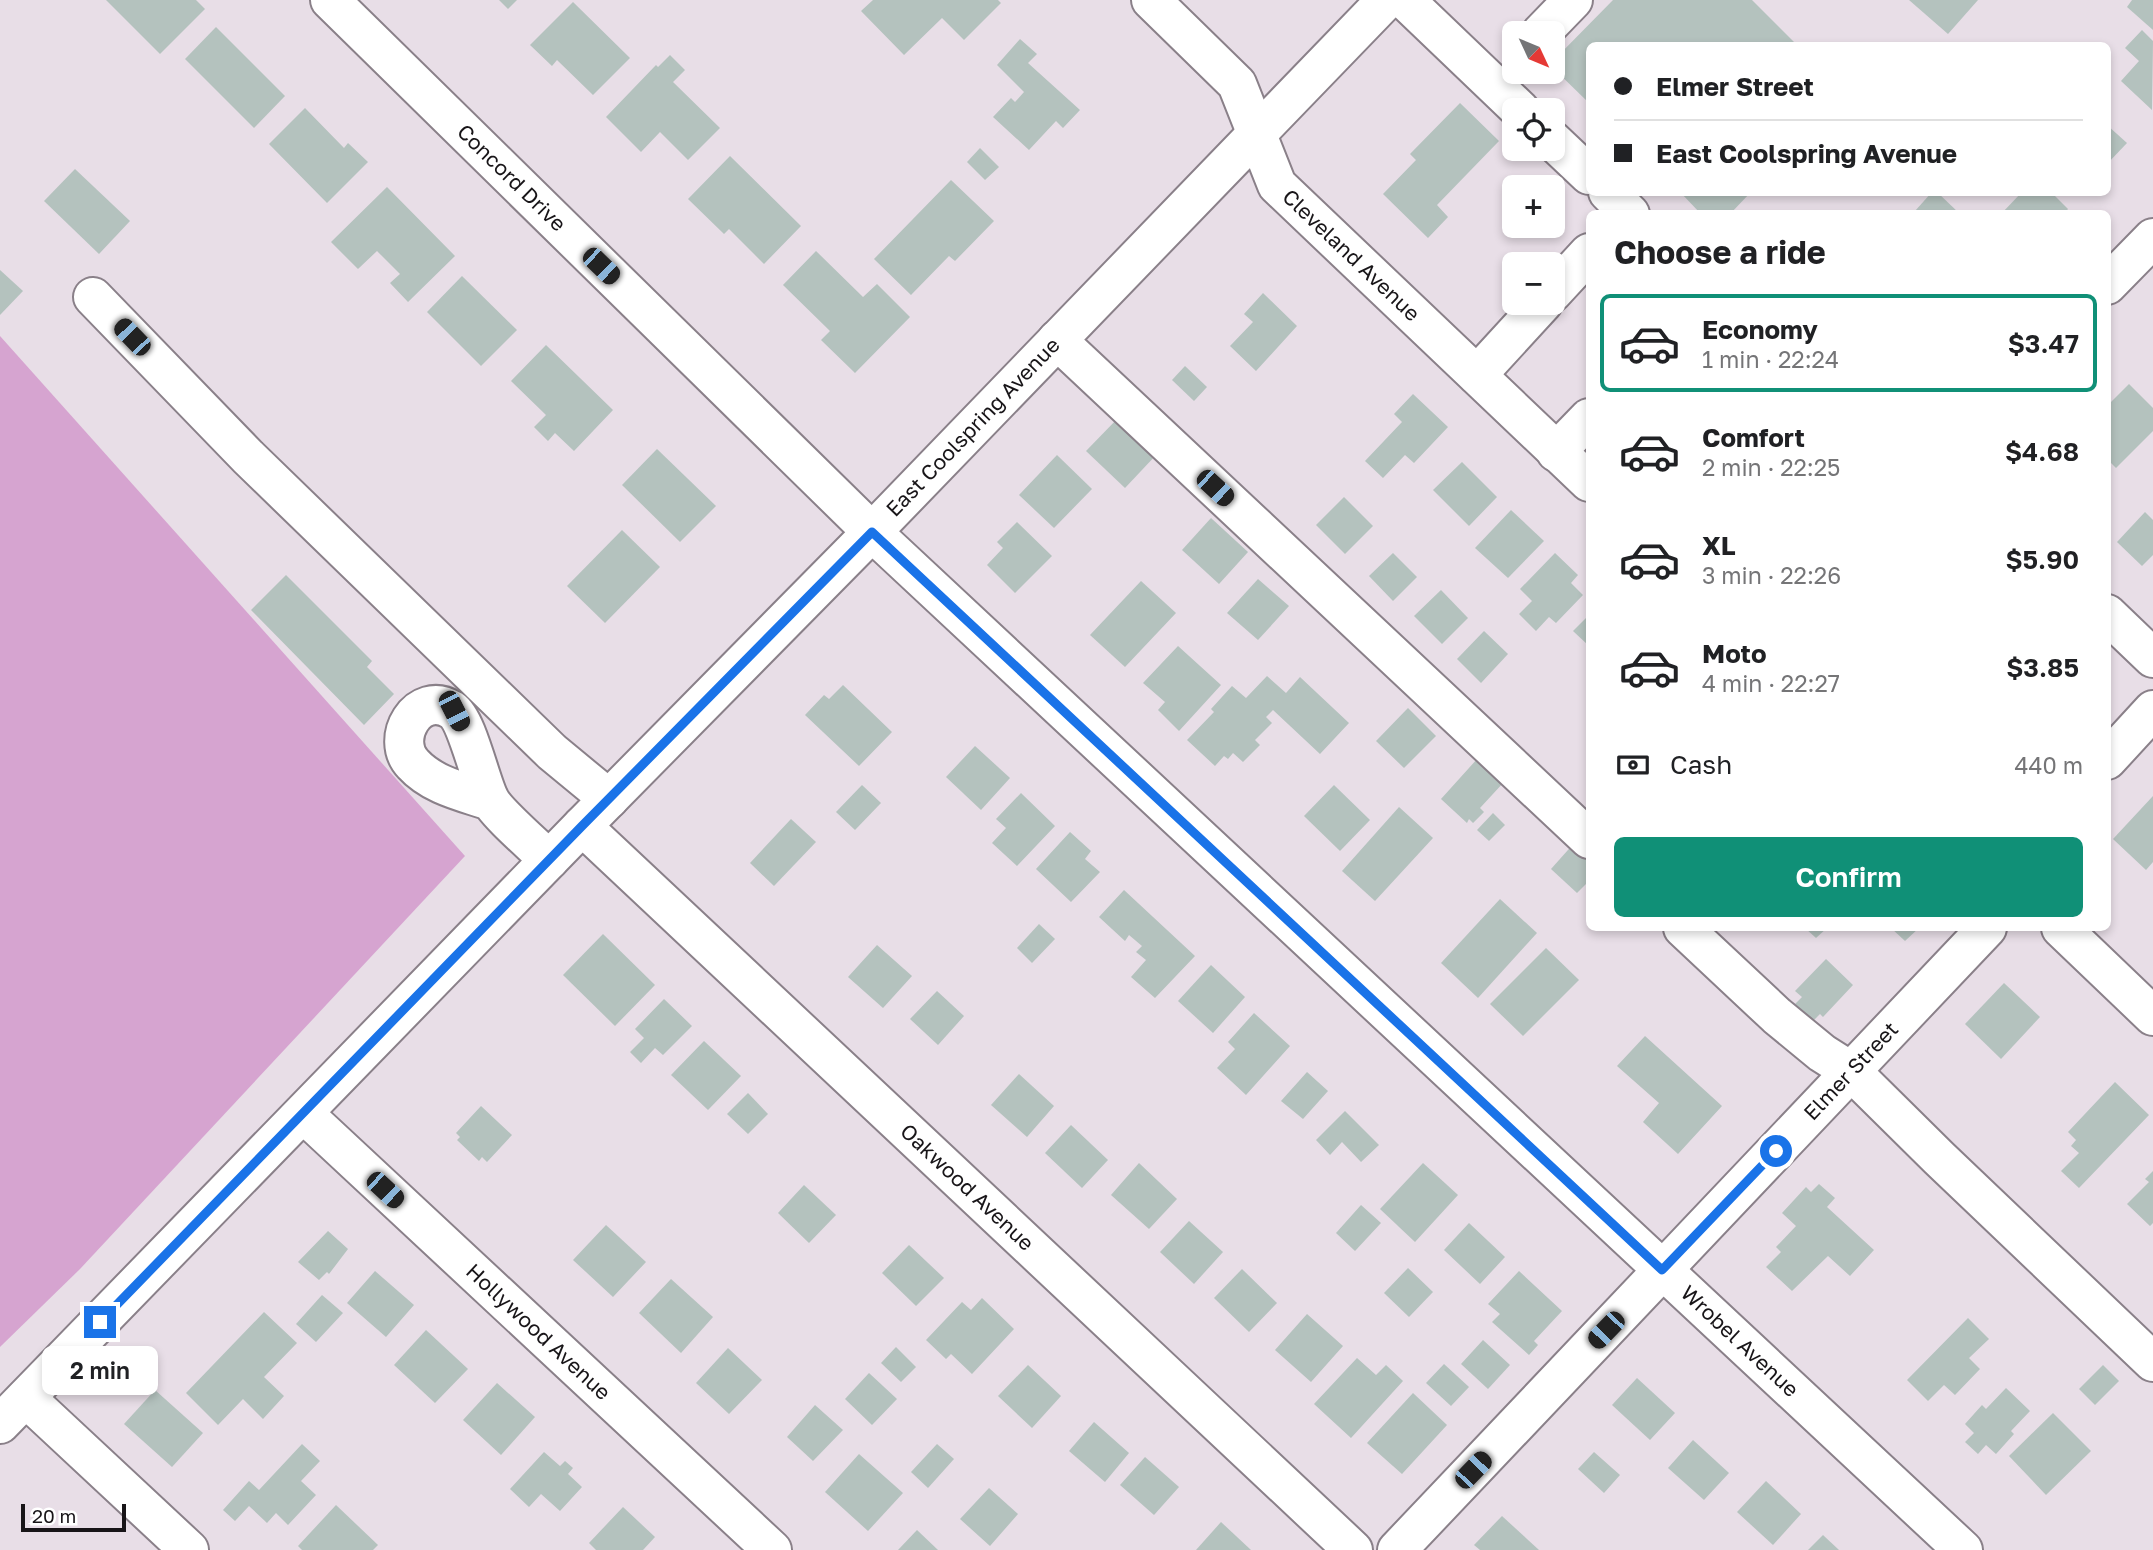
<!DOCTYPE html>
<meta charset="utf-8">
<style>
body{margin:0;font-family:"Golos Text",sans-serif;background:#f6f6f6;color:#202124;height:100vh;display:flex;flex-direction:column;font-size:26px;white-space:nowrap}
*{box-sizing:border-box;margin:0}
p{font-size:23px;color:#757577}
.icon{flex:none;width:38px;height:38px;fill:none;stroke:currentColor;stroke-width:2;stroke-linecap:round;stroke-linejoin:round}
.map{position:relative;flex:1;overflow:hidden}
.drawer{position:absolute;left:1586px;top:210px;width:525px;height:721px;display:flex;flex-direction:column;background:#fff;border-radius:10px;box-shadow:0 4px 10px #0003}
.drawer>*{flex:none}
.banner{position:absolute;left:1586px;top:42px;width:525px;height:154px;border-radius:10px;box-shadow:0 4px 10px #0003;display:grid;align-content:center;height:154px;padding:0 28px;background:#fff}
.needle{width:46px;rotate:134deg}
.buttons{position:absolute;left:1502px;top:21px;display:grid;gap:14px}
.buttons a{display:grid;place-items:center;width:63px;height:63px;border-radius:10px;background:#fff;box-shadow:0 4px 10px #0003;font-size:35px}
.scale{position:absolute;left:21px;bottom:18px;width:105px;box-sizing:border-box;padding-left:7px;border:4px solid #181518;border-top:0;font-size:19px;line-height:24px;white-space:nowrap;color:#181518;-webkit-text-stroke:5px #fff;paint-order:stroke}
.end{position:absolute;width:32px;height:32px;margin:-16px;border:9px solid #1a73e8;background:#fff;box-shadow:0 0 0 4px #fff}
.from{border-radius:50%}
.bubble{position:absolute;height:49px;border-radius:10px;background:#fff;box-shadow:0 4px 10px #0003;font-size:23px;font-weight:600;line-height:49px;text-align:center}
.car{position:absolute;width:21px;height:42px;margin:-21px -10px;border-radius:9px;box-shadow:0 0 5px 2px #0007;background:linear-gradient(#222 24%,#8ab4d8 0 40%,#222 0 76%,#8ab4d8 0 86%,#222 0)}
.banner b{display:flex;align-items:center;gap:24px;height:66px;font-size:26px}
.banner b+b{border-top:2px solid #e0e0e0}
.banner i{width:18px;height:18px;background:#202124}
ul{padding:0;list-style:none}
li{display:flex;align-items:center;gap:21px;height:98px;margin:0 14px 10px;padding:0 14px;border:4px solid transparent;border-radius:10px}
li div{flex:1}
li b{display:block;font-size:26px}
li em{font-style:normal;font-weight:600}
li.selected{border-color:#109077}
li>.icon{width:63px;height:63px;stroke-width:1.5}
h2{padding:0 28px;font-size:32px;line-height:84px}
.pay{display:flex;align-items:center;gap:18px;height:77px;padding:0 28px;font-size:26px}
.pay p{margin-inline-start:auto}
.primary-button{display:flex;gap:14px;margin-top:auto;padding:14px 28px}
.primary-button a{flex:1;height:80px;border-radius:10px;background:#109077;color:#fff;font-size:28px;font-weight:600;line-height:80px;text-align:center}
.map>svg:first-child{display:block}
.green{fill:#d6a4d0}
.building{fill:#b4c2be}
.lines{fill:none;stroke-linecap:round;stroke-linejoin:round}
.minor-casing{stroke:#8a8089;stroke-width:42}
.minor{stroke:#fff;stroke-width:38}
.route{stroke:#1a73e8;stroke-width:9}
.labels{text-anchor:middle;stroke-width:6;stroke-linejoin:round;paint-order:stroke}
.street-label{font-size:21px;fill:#181518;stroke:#fff}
</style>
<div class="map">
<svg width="2153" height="1550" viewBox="0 0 2153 1550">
<rect width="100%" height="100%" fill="#e8dee7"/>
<path class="green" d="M0,336L465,856L80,1269L0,1347Z"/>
<g class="building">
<path d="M106,0H196L205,9L160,54Z"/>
<path d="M499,0H517L508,9Z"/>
<path d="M873,0H998L1001,3L964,40L942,18L904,55L861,11Z"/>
<path d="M1613,0H1752L1798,46H1589V103L1552,67V62Z"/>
<path d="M1909,0H1978L1948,34Z"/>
<path d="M2132,0H2153V30L2127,7Z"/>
<path d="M573,2L630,58L593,95L557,60L552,66L530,45Z"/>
<path d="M216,27L285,96L254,128L185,59Z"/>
<path d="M2142,30L2153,41L2152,110L2121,81L2139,61L2125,48Z"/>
<path d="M1020,39L1037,54L1028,63L1080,110L1063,128L1056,121L1029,150L993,117L1011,98L1015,102L1024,92L997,65Z"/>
<path d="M670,55L685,70L673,82L720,128L688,160L660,132L641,152L606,117L656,65L658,67Z"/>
<path d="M1460,103L1499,141L1437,205L1448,217L1428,238L1383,194L1416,160L1410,154Z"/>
<path d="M305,108L344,148L348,143L368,162L327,203L269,144Z"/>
<path d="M2107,125L2127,143L2107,164Z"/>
<path d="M980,148L999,167L985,180L967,162Z"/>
<path d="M730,156L801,226L764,264L729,229L724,234L688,199Z"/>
<path d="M75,169L130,221L99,254L44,201Z"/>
<path d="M951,180L994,221L955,261L949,256L911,295L874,259Z"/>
<path d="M387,187L455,256L408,302L390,283L400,274L377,251L358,269L331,242Z"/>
<path d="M1680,192H1751L1730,214H1701Z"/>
<path d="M1932,192H1937L1960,214H1918L1915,211Z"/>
<path d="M2022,192H2051L2068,209L2064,214H2001Z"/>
<path d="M816,251L863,297L877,284L910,317L855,373L821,340L830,331L783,285Z"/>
<path d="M0,270L23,291L0,315Z"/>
<path d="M462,276L517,330L481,366L427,312Z"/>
<path d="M1263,293L1297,326L1256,371L1230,346L1253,322L1244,314Z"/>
<path d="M546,345L613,410L574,451L555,433L548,441L534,427L546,415L511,381Z"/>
<path d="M1185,366L1207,387L1194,401L1172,380Z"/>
<path d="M2129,384L2153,408V431L2116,468L2107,459V406Z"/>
<path d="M1413,394L1448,427L1414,463L1405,455L1383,478L1365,461L1402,422L1394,414Z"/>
<path d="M1119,417L1157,454L1125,488L1086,451Z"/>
<path d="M657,449L716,506L680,542L622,485Z"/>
<path d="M1057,455L1092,489L1054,528L1019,495Z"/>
<path d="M1462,462L1497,497L1469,526L1433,490Z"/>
<path d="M1344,497L1373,526L1345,554L1316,525Z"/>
<path d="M1511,510L1544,541L1508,578L1475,548Z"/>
<path d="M2145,512L2153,520V555L2142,566L2117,542Z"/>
<path d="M1211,518L1248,552L1219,584L1182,550Z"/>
<path d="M1017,522L1052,556L1015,593L987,565L1003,548L997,542Z"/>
<path d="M622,530L660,567L605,623L567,586Z"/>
<path d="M1393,553L1417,577L1393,601L1369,576Z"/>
<path d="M1555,553L1578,575L1571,583L1583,595L1556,623L1549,617L1536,631L1519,614L1532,601L1520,589Z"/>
<path d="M286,575L372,661L367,667L394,694L364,725L251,610Z"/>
<path d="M1258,579L1289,606L1258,640L1227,613Z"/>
<path d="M1141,581L1176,613L1125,667L1090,635Z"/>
<path d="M1441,590L1468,618L1442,644L1414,616Z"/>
<path d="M1589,615V646L1573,631Z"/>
<path d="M1484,631L1508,654L1481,683L1457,659Z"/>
<path d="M1178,646L1221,685L1179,731L1158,710L1165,702L1143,683Z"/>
<path d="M1267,676L1286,693L1300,677L1349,723L1320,754L1273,710L1266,717L1272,723L1255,740L1260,745L1243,762L1233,753L1228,759L1224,756L1215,766L1187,740L1214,712L1211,709L1232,686L1246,698Z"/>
<path d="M843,685L892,732L859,766L805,715L824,695L829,699Z"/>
<path d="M1408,708L1436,736L1404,768L1376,741Z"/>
<path d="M975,746L1010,778L981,810L946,777Z"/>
<path d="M1478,758L1504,782L1480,808L1484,812L1473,823L1469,819L1467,823L1441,799Z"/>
<path d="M862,785L881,803L855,830L836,812Z"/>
<path d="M1334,785L1370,820L1340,851L1304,816Z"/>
<path d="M1021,793L1055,826L1017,866L992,843L1006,828L996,819Z"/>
<path d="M2153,796V862L2146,870L2113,839Z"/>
<path d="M1399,807L1433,838L1375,901L1342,871Z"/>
<path d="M1493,813L1505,825L1489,841L1477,830Z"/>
<path d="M791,819L816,842L774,886L750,863Z"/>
<path d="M1070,832L1091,851L1085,859L1100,872L1071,902L1036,869Z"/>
<path d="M1576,841L1589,853V881L1577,893L1551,869Z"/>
<path d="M1124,890L1195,956L1155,998L1131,977L1146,960L1136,952L1142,946L1129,935L1125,941L1099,917Z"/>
<path d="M1500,899L1537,933L1478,998L1441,963Z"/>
<path d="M1039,924L1055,939L1032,963L1017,948Z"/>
<path d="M1805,928H1827L1816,938Z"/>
<path d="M1891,928H1919L1905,941Z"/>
<path d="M603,934L655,985L615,1026L563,975Z"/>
<path d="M877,945L912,976L883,1008L848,977Z"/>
<path d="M1546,948L1579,980L1523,1036L1490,1004Z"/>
<path d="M1826,959L1853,985L1823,1017L1820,1014L1813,1021L1795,1004L1802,997L1795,991Z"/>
<path d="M1211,965L1245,997L1213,1033L1178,1001Z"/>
<path d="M2004,983L2040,1017L2001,1059L1965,1024Z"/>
<path d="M937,991L964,1016L938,1045L910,1019Z"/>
<path d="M664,999L692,1026L663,1055L655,1048L641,1063L630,1052L644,1038L635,1029Z"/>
<path d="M1254,1013L1290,1046L1246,1095L1217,1068L1235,1049L1228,1042Z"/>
<path d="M1645,1036L1722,1106L1678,1154L1643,1122L1659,1103L1617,1066Z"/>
<path d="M704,1041L741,1076L708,1110L671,1075Z"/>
<path d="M1307,1072L1328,1091L1303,1119L1281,1101Z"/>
<path d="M1019,1074L1054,1106L1027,1137L991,1105Z"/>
<path d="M2115,1082L2149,1115L2079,1188L2061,1171L2079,1153L2071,1146L2076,1140L2068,1132Z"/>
<path d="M748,1093L768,1114L748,1134L727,1114Z"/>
<path d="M481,1106L512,1135L487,1162L482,1157L479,1161L457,1140L460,1137L456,1133Z"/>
<path d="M1345,1111L1379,1145L1361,1162L1342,1142L1330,1155L1316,1140Z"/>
<path d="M1071,1125L1108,1160L1082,1188L1045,1153Z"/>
<path d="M1139,1163L1177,1199L1149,1229L1111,1195Z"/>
<path d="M1423,1163L1458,1195L1415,1242L1380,1209Z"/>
<path d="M2153,1171V1223L2150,1226L2127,1204L2149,1182L2145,1179Z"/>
<path d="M1819,1184L1835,1198L1827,1207L1874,1250L1850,1276L1828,1256L1792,1291L1766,1267L1781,1252L1776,1247L1796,1226L1782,1213L1806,1187L1811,1192Z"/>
<path d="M804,1185L836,1215L809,1243L778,1213Z"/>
<path d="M1361,1205L1381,1223L1355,1251L1336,1233Z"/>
<path d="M1189,1221L1223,1252L1194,1284L1160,1252Z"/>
<path d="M1469,1223L1505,1257L1480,1284L1444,1250Z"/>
<path d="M606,1225L646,1262L613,1297L573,1260Z"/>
<path d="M328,1231L348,1249L329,1274L327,1272L319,1280L298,1262Z"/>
<path d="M909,1245L944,1278L916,1306L882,1273Z"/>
<path d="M1408,1268L1433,1292L1409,1317L1384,1293Z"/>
<path d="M1242,1269L1277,1303L1249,1332L1214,1298Z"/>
<path d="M375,1271L414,1305L386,1337L347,1303Z"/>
<path d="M1519,1271L1562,1311L1534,1341L1538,1345L1529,1355L1492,1322L1500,1314L1488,1304Z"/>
<path d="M671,1279L713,1317L681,1353L639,1313Z"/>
<path d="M322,1295L343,1313L316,1342L296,1324Z"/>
<path d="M982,1298L1014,1329L972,1374L951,1354L946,1359L926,1340L962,1302L971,1310Z"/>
<path d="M264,1312L297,1343L264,1377L284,1396L263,1419L243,1399L218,1425L186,1393Z"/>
<path d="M1307,1314L1343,1346L1311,1382L1275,1350Z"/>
<path d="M1968,1318L1989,1339L1969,1358L1980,1369L1955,1395L1944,1385L1928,1401L1907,1380Z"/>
<path d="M426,1330L468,1369L435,1403L394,1365Z"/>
<path d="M1483,1340L1510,1365L1488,1389L1461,1364Z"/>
<path d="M896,1347L916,1367L901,1382L881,1363Z"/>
<path d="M728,1348L762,1380L729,1414L696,1383Z"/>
<path d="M1357,1358L1376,1375L1386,1365L1403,1381L1351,1438L1314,1404Z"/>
<path d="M1444,1364L1469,1387L1451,1406L1426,1383Z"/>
<path d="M1028,1365L1061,1396L1032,1428L998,1396Z"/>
<path d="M2103,1365L2119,1381L2095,1405L2079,1389Z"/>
<path d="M869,1373L897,1399L872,1425L845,1399Z"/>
<path d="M1637,1378L1675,1413L1650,1440L1612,1405Z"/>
<path d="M497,1383L535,1417L501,1455L463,1420Z"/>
<path d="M2006,1388L2030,1411L2011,1431L2014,1434L1996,1454L1986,1445L1978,1454L1965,1442L1974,1433L1965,1424L1982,1405L1986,1409Z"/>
<path d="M155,1390L203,1433L172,1467L124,1424Z"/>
<path d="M1413,1393L1447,1425L1402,1474L1367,1443Z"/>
<path d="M815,1405L843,1430L813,1461L787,1437Z"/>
<path d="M2053,1413L2091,1451L2046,1495L2009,1456Z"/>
<path d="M1094,1422L1129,1453L1105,1482L1069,1451Z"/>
<path d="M1693,1440L1729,1473L1704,1500L1668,1468Z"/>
<path d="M302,1444L320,1461L301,1481L316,1495L288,1525L276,1513L267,1523L249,1506L235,1521L223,1510L249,1481L259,1490Z"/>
<path d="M937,1444L954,1459L928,1488L911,1472Z"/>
<path d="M544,1452L560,1466L565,1461L573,1468L568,1474L582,1487L560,1511L541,1494L529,1507L510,1489Z"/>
<path d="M1594,1452L1620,1475L1604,1493L1578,1469Z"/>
<path d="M859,1454L903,1493L868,1531L825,1492Z"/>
<path d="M1145,1457L1179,1487L1154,1515L1120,1485Z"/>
<path d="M1766,1481L1801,1514L1773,1545L1737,1512Z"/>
<path d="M989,1488L1018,1514L990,1546L960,1519Z"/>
<path d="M336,1505L378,1545L373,1550H302L298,1546Z"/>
<path d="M623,1507L655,1537L643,1550H596L589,1543Z"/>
<path d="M1502,1516L1539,1550H1480L1474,1545Z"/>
<path d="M1221,1522L1251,1550H1196Z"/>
<path d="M917,1530L938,1550H898Z"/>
<path d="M1823,1535L1839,1550H1808Z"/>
</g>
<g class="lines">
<g class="minor-casing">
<g id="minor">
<path id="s1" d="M330,0L872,532L1963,1550"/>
<path id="s2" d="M1151,0L1237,84L1277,185L1589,482"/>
<path d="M1405,0L1520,110"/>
<path d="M1541,33L1573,0"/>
<path d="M1552,140L1589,175"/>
<path d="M1608,192L1630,214"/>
<path d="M2107,285L2153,238"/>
<path d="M1552,293L1589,253"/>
<path d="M93,297L248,457L552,752L609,799"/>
<path d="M1057,340L1589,839"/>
<path d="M1477,375L1543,303"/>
<path d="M1556,452L1589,418"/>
<path d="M2107,614L2153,658"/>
<path d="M2107,760L2153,710"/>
<path d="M490,801C464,792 433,786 413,764C389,739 418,689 452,710C467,720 480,780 489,798C495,812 536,847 549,860"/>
<path id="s3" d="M582,826L1353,1550"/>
<path d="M1683,928L1777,1016L1822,1053L1852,1072L1939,1158L2153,1362"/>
<path d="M2061,928L2153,1016"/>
<path id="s4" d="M304,1114L772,1550"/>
<path d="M26,1398L189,1550"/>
<path id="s5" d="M0,1424L582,826L872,532L1386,0"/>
<path id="s6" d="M1397,1550L1987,928"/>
</g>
</g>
<use href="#minor" class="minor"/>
</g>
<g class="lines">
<path class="route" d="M100,1322L582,826L872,532L1662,1270L1776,1151"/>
</g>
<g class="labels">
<g class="street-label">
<text dy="7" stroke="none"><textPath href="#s1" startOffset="254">Concord Drive</textPath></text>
<text dy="7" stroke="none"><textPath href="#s2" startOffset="331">Cleveland Avenue</textPath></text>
<text dy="7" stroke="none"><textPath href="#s5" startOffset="1393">East Coolspring Avenue</textPath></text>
<text dy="7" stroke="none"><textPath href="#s6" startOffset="660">Elmer Street</textPath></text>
<text dy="7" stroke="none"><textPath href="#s3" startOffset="528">Oakwood Avenue</textPath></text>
<text dy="7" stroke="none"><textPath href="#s4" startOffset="320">Hollywood Avenue</textPath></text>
<text dy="7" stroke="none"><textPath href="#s1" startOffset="1946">Wrobel Avenue</textPath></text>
</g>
</g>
</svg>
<div class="buttons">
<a><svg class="needle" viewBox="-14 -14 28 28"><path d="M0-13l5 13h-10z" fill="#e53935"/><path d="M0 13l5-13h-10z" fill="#757577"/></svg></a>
<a><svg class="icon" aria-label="locate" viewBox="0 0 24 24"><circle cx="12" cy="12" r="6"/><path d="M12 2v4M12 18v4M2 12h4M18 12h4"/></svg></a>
<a>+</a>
<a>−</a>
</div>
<div class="scale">20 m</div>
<i class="end from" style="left:1776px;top:1151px"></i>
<i class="end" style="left:100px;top:1322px"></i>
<div class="bubble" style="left:42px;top:1346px;width:116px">2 min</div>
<i class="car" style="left:601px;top:266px;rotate:134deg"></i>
<i class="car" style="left:132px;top:337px;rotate:316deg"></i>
<i class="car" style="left:1215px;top:488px;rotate:133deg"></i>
<i class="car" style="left:454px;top:711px;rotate:153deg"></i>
<i class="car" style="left:385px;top:1190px;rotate:133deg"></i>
<i class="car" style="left:1606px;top:1330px;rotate:224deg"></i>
<i class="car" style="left:1473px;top:1470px;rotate:44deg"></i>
<div class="banner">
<b><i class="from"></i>Elmer Street</b>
<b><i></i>East Coolspring Avenue</b>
</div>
<section class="drawer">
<h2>Choose a ride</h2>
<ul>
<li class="selected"><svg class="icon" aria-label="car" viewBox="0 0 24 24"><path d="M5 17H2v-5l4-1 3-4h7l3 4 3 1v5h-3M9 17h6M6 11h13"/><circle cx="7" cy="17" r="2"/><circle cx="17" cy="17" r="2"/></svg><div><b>Economy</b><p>1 min · 22:24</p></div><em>$3.47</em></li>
<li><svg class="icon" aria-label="car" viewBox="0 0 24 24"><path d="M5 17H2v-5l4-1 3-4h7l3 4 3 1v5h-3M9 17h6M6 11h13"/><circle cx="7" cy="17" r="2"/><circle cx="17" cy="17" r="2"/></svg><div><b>Comfort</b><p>2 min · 22:25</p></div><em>$4.68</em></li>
<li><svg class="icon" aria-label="car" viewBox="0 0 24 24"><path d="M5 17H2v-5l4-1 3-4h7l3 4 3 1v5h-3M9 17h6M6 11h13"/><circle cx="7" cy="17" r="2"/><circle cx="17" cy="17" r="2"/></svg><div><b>XL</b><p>3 min · 22:26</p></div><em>$5.90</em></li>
<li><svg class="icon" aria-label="car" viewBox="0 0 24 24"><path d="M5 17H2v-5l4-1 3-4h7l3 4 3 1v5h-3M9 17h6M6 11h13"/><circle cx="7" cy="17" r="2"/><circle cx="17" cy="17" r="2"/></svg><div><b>Moto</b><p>4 min · 22:27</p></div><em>$3.85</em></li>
</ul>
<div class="pay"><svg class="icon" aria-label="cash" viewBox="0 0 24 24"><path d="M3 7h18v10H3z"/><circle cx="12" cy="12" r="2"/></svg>Cash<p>440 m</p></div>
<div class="primary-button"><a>Confirm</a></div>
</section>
</div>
